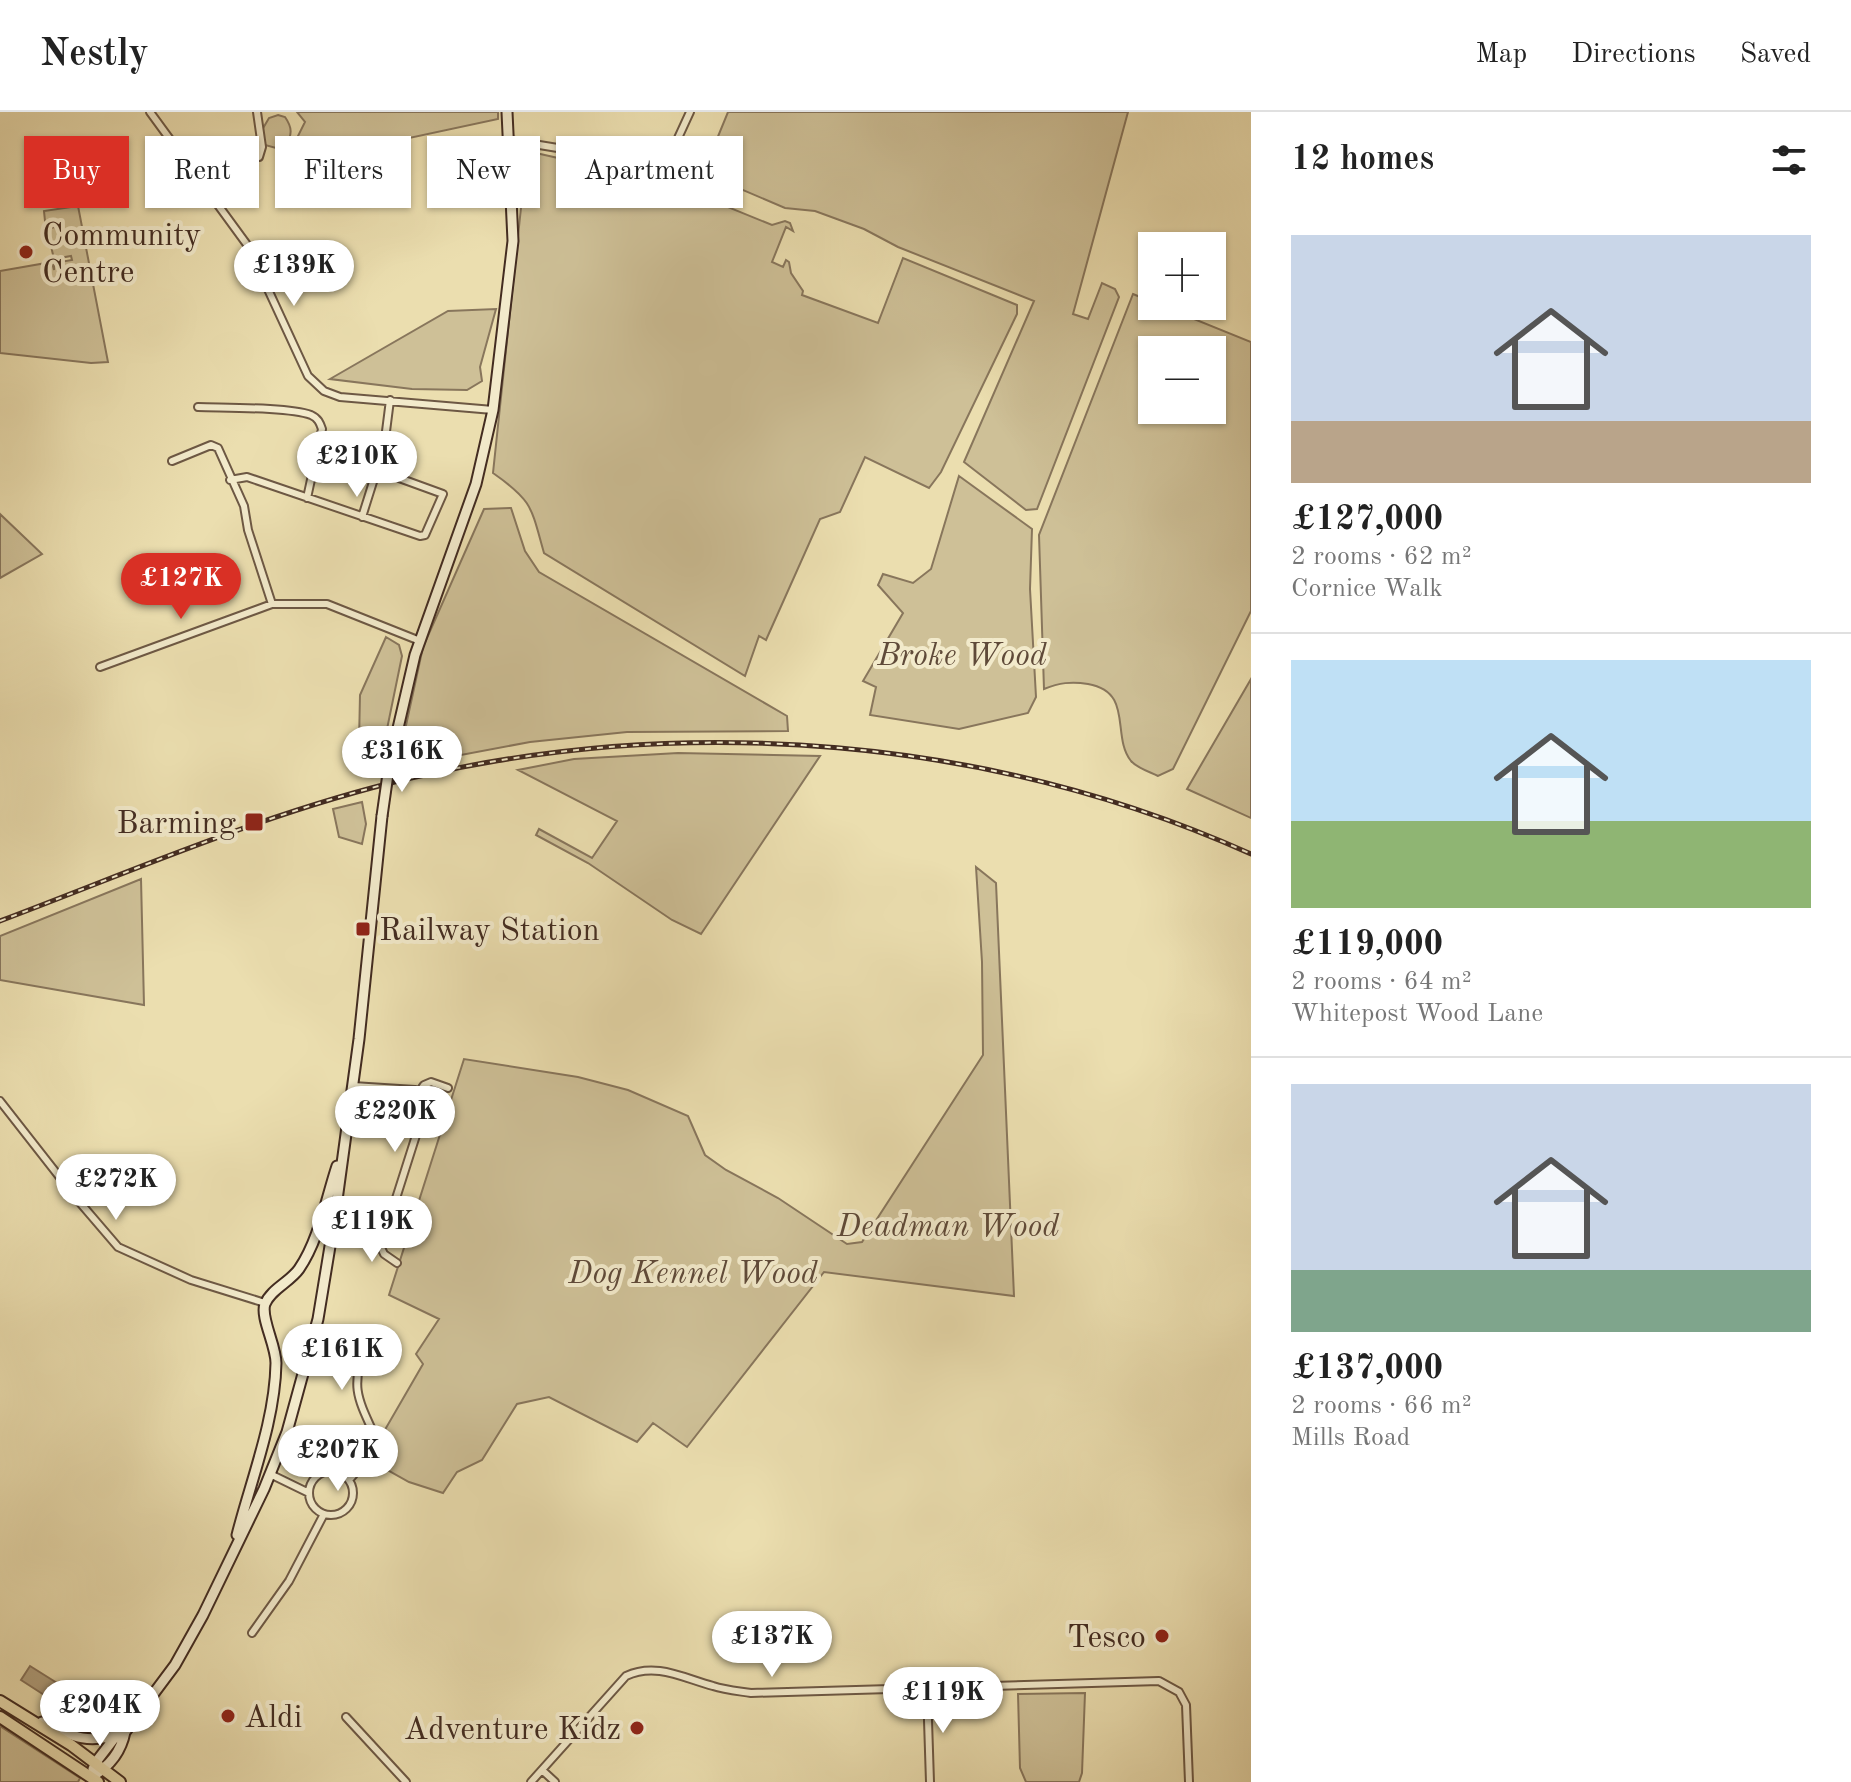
<!DOCTYPE html>
<html lang="en">
<head>
<meta charset="utf-8">
<style>
  body { margin:0; font-family:"Old Standard TT",serif; background:#f6f6f6; color:#222; height:100vh; display:flex; flex-direction:column; font-size:30px; white-space:nowrap }
  * { box-sizing:border-box; margin:0 }
  p { font-size:26px; color:#767676 }
  .icon { flex:none; width:44px; height:44px; fill:none; stroke:currentColor; stroke-width:2; stroke-linecap:round; stroke-linejoin:round }
  .map { position:relative; flex:1; overflow:hidden }
  .drawer { display:flex; flex-direction:column; background:#fff; width:600px }
  .drawer>* { flex:none }
  .guide { position:absolute; left:24px; top:24px; width:760px; height:72px; display:flex; gap:16px }
  .controls { position:absolute; left:1138px; top:120px; display:grid; gap:16px }
  .controls a { display:grid; place-items:center; width:88px; height:88px; border-radius:0px; background:#fff; box-shadow:0 2px 6px #0004; font-size:40px }
  .price { position:absolute; translate:-50% -68px; padding:0 18px; border-radius:28px; background:#fff; color:#222; font-size:26px; line-height:52px; filter:drop-shadow(0 2px 4px #0008) }
  .price::after { content:''; position:absolute; left:50%; top:48px; width:24px; height:18px; margin-left:-12px; background:inherit; clip-path:polygon(0 0,100% 0,50% 100%) }
  .price.selected { background:#d93025; color:#fff }
  ul { padding:0; list-style:none }
  li { display:grid; align-content:center; gap:16px; height:424px; padding:0 40px }
  li+li { border-top:2px solid #e0e0e0 }
  li span { display:grid; place-items:center; height:248px; border-radius:0px; color:#555 }
  li>.icon { margin-inline-start:auto }
  span .icon { width:144px; height:144px; fill:#fffc; stroke-width:1 }
  li b { font-size:34px }
  h2 { display:flex; justify-content:space-between; align-items:center; height:96px; padding:0 40px; font-size:34px }
  .tag { padding:0 28px; border-radius:0px; background:#fff; box-shadow:0 2px 6px #0004; font-size:28px; line-height:72px }
  .tag.selected { background:#d93025; color:#fff }
  header { display:flex; align-items:center; gap:48px; box-sizing:border-box; height:112px; padding:0 40px; background:#fff; border-bottom:2px solid #e0e0e0 }
  header strong { font-size:38px }
  nav { display:flex; gap:44px; margin-inline-start:auto; font-size:28px }
  main { display:flex; flex:1; min-height:0 }
  .map>svg:first-child { display:block }
</style>
</head>
<body>
<header>
<strong>Nestly</strong>
<nav><a>Map</a><a>Directions</a><a>Saved</a></nav>
</header>
<main>
<div class="map">
<svg width="1251" height="1670" viewBox="0 0 1251 1670">
  <rect width="100%" height="100%" fill="#ebdeaf"/>
  <filter id="stains"><feTurbulence type="fractalNoise" baseFrequency=".0025" numOctaves="4"/><feColorMatrix values="0 0 0 0 .2 0 0 0 0 .09 0 0 0 0 .02 0 0 0 .5 -.17"/></filter>
  <radialGradient id="worn" r=".72"><stop offset=".6" stop-color="#630" stop-opacity="0"/><stop offset="1" stop-color="#630" stop-opacity=".3"/></radialGradient>
  <path fill="#cec097" stroke="#88765c" stroke-width="2" fill-rule="evenodd" d="M297 0H498V7L316 46 297 26 305 10Z
    M728 0H1128L1073 202 1088 207 1102 171 1115 177 1119 185 1037 397 1026 398 964 350 1034 189 898 135 864 117 815 99 785 96 703 61Z
    M278 3 285 5C292 15 293 23 285 33L276 36 265 33 262 18 269 6Z
    M527 39 669 71 772 113 785 109 790 111 793 119 786 115 772 150 783 155 786 148 789 150 791 161 803 179 802 183 878 211 903 146 1017 193V202L941 360 929 376 865 345 840 400 820 407 766 528 759 524 745 564 544 441C531 395 533 389 493 361Z
    M78 94 108 250 91 251 0 241V159L52 150 54 158V151L72 148 71 144 54 147 47 117 63 113 45 109 44 99Z
    M1133 182 1152 190V194H1162L1251 230V499L1173 657 1158 664C1150 660 1137 656 1131 649 1111 624 1134 580 1088 572 1071 569 1059 571 1044 577L1039 423ZM1152 238H1212V298H1152Z
    M496 197 480 255 482 269 467 278 412 277 330 267 448 199Z
    M959 364 1032 417 1030 477 1036 585 1028 601 959 617 870 603 876 575 863 569 903 501 878 473 883 462 913 471 931 457Z
    M511 396 525 439 539 460 787 604 788 619 627 620 530 630 397 655 423 535 484 397Z
    M0 402 42 442 0 466Z
    M386 525 399 533 402 544 379 656 370 648 371 629 359 630 360 583Z
    M1251 567V706L1187 677Z
    M678 641 820 644 701 822 672 808 588 751 536 723 539 717 592 746 617 709 518 658 574 647Z
    M362 690 366 712 362 732 339 725 333 697Z
    M976 755 996 771 1014 1184 824 1160 687 1335 653 1311 637 1330 549 1285 517 1292 482 1348 457 1360 443 1381 409 1370 368 1347 423 1252 416 1242 439 1207 389 1183 464 947 578 965 628 978 688 1004 705 1043 726 1058 778 1086 847 1132 862 1130 983 943 982 850Z
    M141 767 144 893 0 868V824Z
    M1085 1581 1082 1661 1079 1670H1026L1020 1656 1018 1582Z
    M0 1614 80 1666 78 1670H0Z"/>
  <path fill="#b2a17f" stroke="#867259" stroke-width="2" d="M30 1554 65 1576 55 1590 21 1568Z"/>
  <g fill="none" stroke-linecap="round" stroke-linejoin="round">
    <g stroke="#6d5844" stroke-width="10">
      <path id="street" d="M150 0 248 134 308 264 324 279 340 285 493 298
        M509 28 661 53 667 50 690 0
        M194 58 207 51 259 45 262 35 257 0
        M198 295C225 296 288 295 311 303 318 306 320 311 322 317L307 386
        M172 349 211 333 218 336 244 394 248 418 272 492
        M230 368 247 365 420 424 425 423 443 382 377 358
        M362 405 384 335 390 288
        M100 555 272 492H327L420 529
        M419 980 424 973 431 970 448 976
        M0 989 76 1086 118 1135 191 1168 265 1191
        M334 1110 357 1115 377 1127 385 1121 425 995 423 985 415 978 353 974
        M377 1127 384 1142 397 1151
        M309 1381a22 22 0 1 1 44 0a22 22 0 1 1-44 0Z
        M270 1362 309 1381
        M349 1368 356 1360 374 1322C356 1283 352 1276 364 1233
        M252 1521 289 1469 324 1402
        M927 1577 930 1670
        M346 1605 406 1670
        M542 1658 555 1670
        M531 1670 626 1564C656 1550 683 1566 713 1574 725 1578 738 1579 751 1581L1159 1569 1179 1580 1186 1593 1189 1670"/>
    </g>
    <g stroke="#432c21" stroke-width="13">
      <path id="secondary" d="M389 655 415 543 476 372 493 298 513 129 507 0
        M237 1423C251 1368 275 1309 276 1251 276 1233 260 1205 265 1192 271 1177 290 1170 299 1157 319 1128 326 1087 337 1054
        M42 1610C73 1626 91 1633 125 1620
        M93 1657 96 1650 116 1624
        M91 1665C109 1655 121 1640 125 1620L175 1553 203 1503 264 1377 287 1320 318 1207 334 1110 359 927 382 704"/>
    </g>
    <g stroke="#432c21" stroke-width="14">
      <path id="primary" d="M0 1589 71 1633 120 1670
        M0 1605 98 1670"/>
    </g>
    <use href="#street" stroke="#f2eacb" stroke-width="6"/>
    <use href="#secondary" stroke="#f2eacb" stroke-width="9"/>
    <use href="#primary" stroke="#ebdeaf" stroke-width="10"/>
    <g stroke="#432c21" stroke-width="5">
      <path id="rail" d="M0 809C135 758 270 699 411 666 688 601 991 625 1251 742"/>
    </g>
    <use href="#rail" stroke="#f2eacb" stroke-width="2" stroke-dasharray="6" stroke-linecap="butt"/>
    <g stroke="#432c21" stroke-width="13" stroke-linecap="butt">
      <path id="secondary-bridge" d="M382 704 389 655"/>
    </g>
    <use href="#secondary-bridge" stroke="#f2eacb" stroke-width="9"/>
  </g>
  <g fill="#8f2418" stroke="#f2eacb" stroke-width="3">
    <circle cx="26" cy="140" r="8"/>
    <rect x="244" y="700" width="20" height="20" rx="4"/>
    <rect x="355" y="809" width="16" height="16" rx="4"/>
    <circle cx="1162" cy="1524" r="8"/>
    <circle cx="228" cy="1604" r="8"/>
    <circle cx="637" cy="1616" r="8"/>
  </g>
  <g text-anchor="middle" stroke-width="8" stroke-linejoin="round" paint-order="stroke">
    <g font-size="32" fill="#432c21" stroke="#f2eacb" text-anchor="start">
      <text x="42" y="133">Community<tspan x="42" dy="37">Centre</tspan></text>
      <text x="236" y="721" text-anchor="end">Barming</text>
      <text x="379" y="828">Railway Station</text>
      <text x="1146" y="1535" text-anchor="end">Tesco</text>
      <text x="244" y="1615">Aldi</text>
      <text x="621" y="1627" text-anchor="end">Adventure Kidz</text>
    </g>
    <g font-size="32" font-style="italic" fill="#5f4a39" stroke="#f2eacb">
      <text x="962" y="553">Broke Wood</text>
      <text x="948" y="1124">Deadman Wood</text>
      <text x="693" y="1171">Dog Kennel Wood</text>
    </g>
  </g>
  <rect width="100%" height="100%" filter="url(#stains)"/>
  <rect width="100%" height="100%" fill="url(#worn)"/>
</svg>
<div class="controls">
<a>+</a>
<a>−</a>
</div>
<b class="price" style="left:294px;top:196px">£139K</b>
<b class="price" style="left:357px;top:387px">£210K</b>
<b class="price selected" style="left:181px;top:509px">£127K</b>
<b class="price" style="left:402px;top:682px">£316K</b>
<b class="price" style="left:395px;top:1042px">£220K</b>
<b class="price" style="left:116px;top:1110px">£272K</b>
<b class="price" style="left:372px;top:1152px">£119K</b>
<b class="price" style="left:342px;top:1280px">£161K</b>
<b class="price" style="left:338px;top:1381px">£207K</b>
<b class="price" style="left:772px;top:1567px">£137K</b>
<b class="price" style="left:943px;top:1623px">£119K</b>
<b class="price" style="left:100px;top:1636px">£204K</b>
<div class="guide">
<a class="tag selected">Buy</a>
<a class="tag">Rent</a>
<a class="tag">Filters</a>
<a class="tag">New</a>
<a class="tag">Apartment</a>
</div>
</div>
<section class="drawer">
<h2>12 homes<svg class="icon" aria-label="filters" viewBox="0 0 24 24"><path d="M4 7h16M4 17h16"/><circle cx="9" cy="7" r="2"/><circle cx="15" cy="17" r="2"/></svg></h2>
<ul>
<li><span style="background:linear-gradient(#c9d6e8 75%,#b9a48a 0)"><svg class="icon" aria-label="home" viewBox="0 0 24 24"><path d="M3 11l9-7 9 7M6 9v11h12V9"/></svg></span><div><b>£127,000</b><p>2 rooms · 62 m²</p><p>Cornice Walk</p></div></li>
<li><span style="background:linear-gradient(#bfe0f5 65%,#8fb573 0)"><svg class="icon" aria-label="home" viewBox="0 0 24 24"><path d="M3 11l9-7 9 7M6 9v11h12V9"/></svg></span><div><b>£119,000</b><p>2 rooms · 64 m²</p><p>Whitepost Wood Lane</p></div></li>
<li><span style="background:linear-gradient(#c9d6e8 75%,#7fa58c 0)"><svg class="icon" aria-label="home" viewBox="0 0 24 24"><path d="M3 11l9-7 9 7M6 9v11h12V9"/></svg></span><div><b>£137,000</b><p>2 rooms · 66 m²</p><p>Mills Road</p></div></li>
</ul>
</section>
</main>
</body>
</html>
